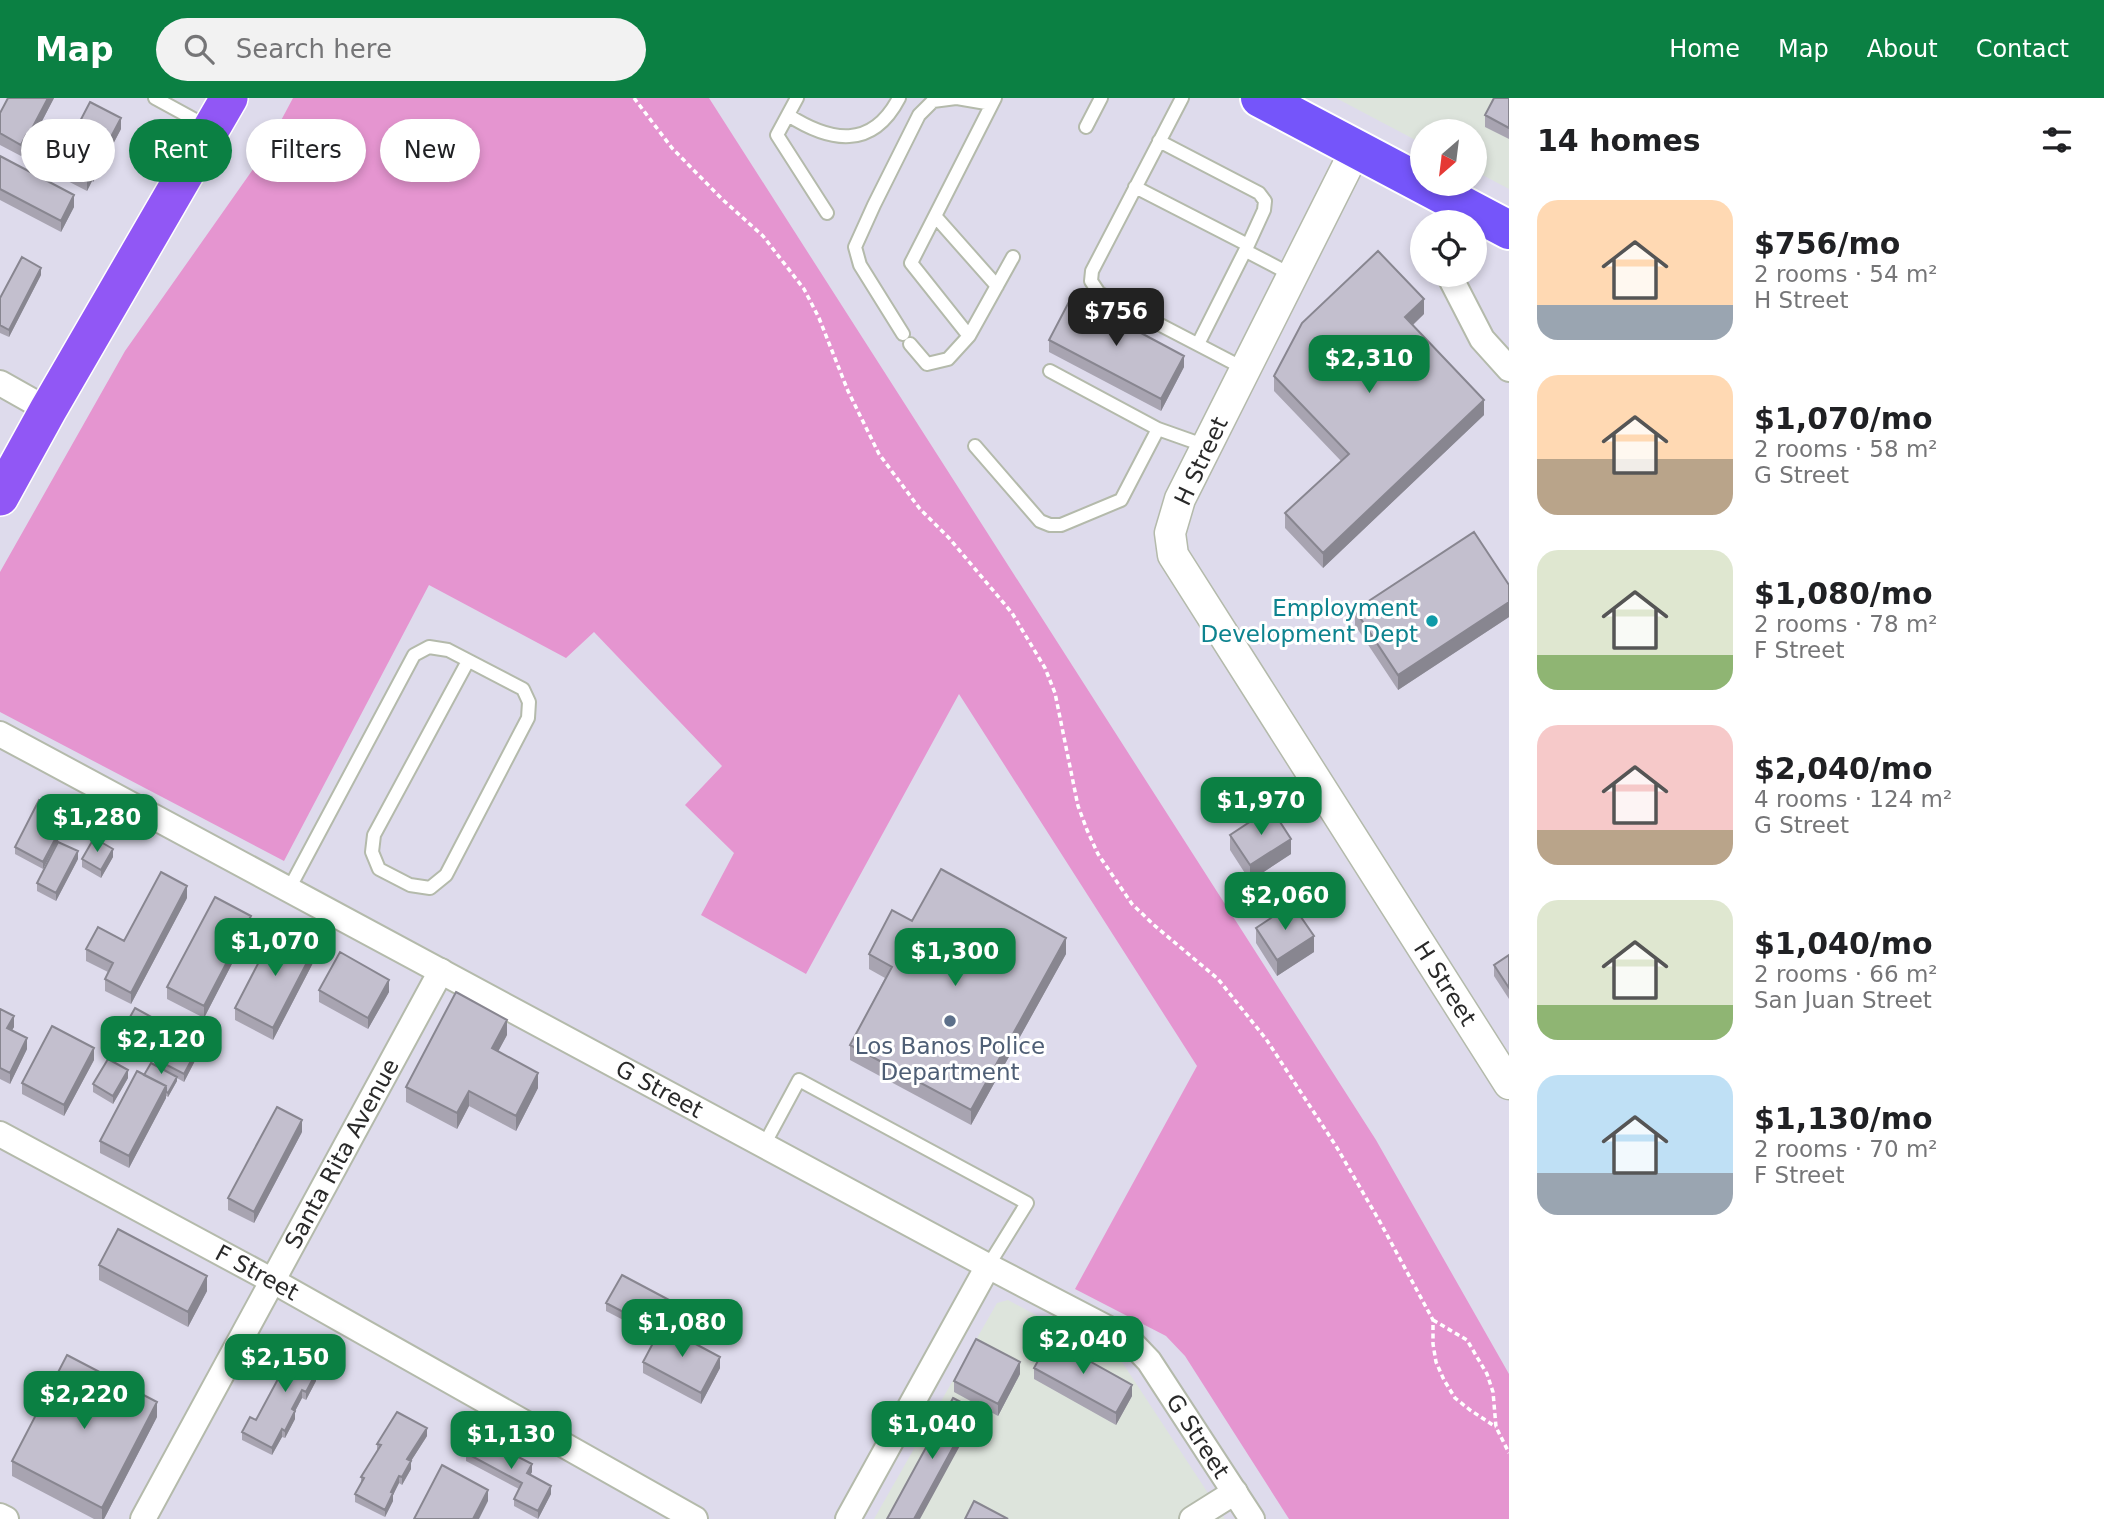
<!DOCTYPE html>
<html lang="en">
<head>
<meta charset="utf-8">
<style>
  body { margin:0; font-family:"DejaVu Sans",sans-serif; background:#f2f2f2; color:#202124; height:100vh; display:flex; flex-direction:column; font-size:26px; white-space:nowrap }
  * { box-sizing:border-box; margin:0 }
  p { font-size:23px; color:#757577 }
  .icon { flex:none; width:38px; height:38px; fill:none; stroke:currentColor; stroke-width:2; stroke-linecap:round; stroke-linejoin:round }
  .map { position:relative; flex:1; overflow:hidden }
  .panel { display:flex; flex-direction:column; background:#fff; width:595px }
  .panel>* { flex:none }
  .top-card { position:absolute; left:21px; top:21px; width:665px; height:63px; display:flex; gap:14px }
  .needle { width:46px; rotate:208deg }
  .controls { position:absolute; left:1410px; top:21px; display:grid; gap:14px }
  .controls a { display:grid; place-items:center; width:77px; height:77px; border-radius:50%; background:#fff; box-shadow:0 4px 10px #0003; font-size:35px }
  .price { position:absolute; translate:-50% -60px; padding:0 16px; border-radius:14px; background:#0b8043; color:#fff; font-size:23px; line-height:46px; filter:drop-shadow(0 2px 4px #0008) }
  .price::after { content:''; position:absolute; left:50%; top:42px; width:21px; height:16px; margin-left:-10px; background:inherit; clip-path:polygon(0 0,100% 0,50% 100%) }
  .price.on { background:#222; color:#fff }
  ul { padding:0; list-style:none }
  li { display:flex; align-items:center; gap:21px; height:175px; padding:0 28px }
  li span { display:grid; place-items:center; flex:none; width:196px; height:140px; border-radius:21px; color:#555 }
  li>.icon { margin-inline-start:auto }
  span .icon { width:84px; height:84px; fill:#fffc; stroke-width:1 }
  li b { font-size:30px }
  h2 { display:flex; justify-content:space-between; align-items:center; height:84px; padding:0 28px; font-size:30px }
  .pill { padding:0 24px; border-radius:32px; background:#fff; box-shadow:0 4px 10px #0003; font-size:24px; line-height:63px }
  .pill.on { background:#0b8043; color:#fff }
  header { display:flex; align-items:center; gap:42px; box-sizing:border-box; height:98px; padding:0 35px; background:#0b8043; color:#fff }
  header strong { font-size:33px }
  nav { display:flex; gap:38px; margin-inline-start:auto; font-size:24px }
  .search { width:490px; height:63px; background:#f2f2f2; display:flex; align-items:center; gap:18px; box-sizing:border-box; padding:0 24px; border-radius:38px; color:#757577; font-size:26px }
  main { display:flex; flex:1; min-height:0 }
  .map>svg:first-child { display:block }
</style>
</head>
<body>
<header>
<strong>Map</strong>
<div class="search"><svg class="icon" aria-label="search" viewBox="0 0 24 24"><circle cx="10" cy="10" r="6"/><path d="M15 15l6 6"/></svg>Search here</div>
<nav><a>Home</a><a>Map</a><a>About</a><a>Contact</a></nav>
</header>
<main>
<div class="map">
<svg width="1509" height="1421" viewBox="0 0 1509 1421">
  <rect width="100%" height="100%" fill="#dedbec"/>
  <path fill="#dde4dc" d="M1336 0H1509V91L1475 73V33H1423V46Z
    M1008 1202 1122 1264 1225 1421H874L997 1205Z"/>
  <path fill="#e595d0" d="M293 0H709L1376 1042 1509 1276V1421H1289L1185 1258 1166 1238 1075 1191 1197 968 959 596 806 876 701 817 734 755 685 707 722 668 594 534 566 560 429 487 284 763 0 614V474L125 253 261 60Z"/>
  <g fill="none" stroke-linecap="round" stroke-linejoin="round">
    <g stroke="#b4baab" stroke-width="16">
      <path id="service" d="M155 0 210 30
        M797 0 777 37 827 115
        M957 0 992 6
        M995 0 935 118 997 188
        M1182 0 1092 173 1091 183 1099 195 1245 271
        M788 17C830 44 872 52 899 0
        M1086 29 1101 0
        M1159 43 1259 95 1265 103 1264 112 1248 147 1198 246
        M1135 89 1248 147
        M935 118 911 165 969 238
        M1246 153 1292 177
        M903 236 860 167 855 149 874 107 919 17 933 3 956 0
        M910 246 927 266 948 261 969 238 1013 159
        M1050 273 1158 331 1206 348
        M975 348 1040 423 1050 427H1061L1121 402 1158 331
        M289 791 414 557 429 549 448 552 523 591 529 604 528 620 446 777 430 790 410 787 379 771 372 754 374 737 468 563
        M764 1047 799 982 1027 1105 988 1168"/>
    </g>
    <g stroke="#b4baab" stroke-width="28">
      <g id="minor">
        <path d="M1449 177 1482 241 1509 271"/>
        <path d="M0 285 48 312"/>
        <path id="s1" d="M0 636 988 1168 1128 1241 1149 1263 1252 1421"/>
        <path id="s2" d="M0 1036 273 1183 695 1421"/>
        <path d="M0 1418 6 1421"/>
        <path id="s3" d="M143 1421 441 873"/>
        <path d="M848 1421 988 1168"/>
        <path d="M1192 1421 1235 1394"/>
      </g>
    </g>
    <g stroke="#b4baab" stroke-width="33">
      <g id="tertiary">
        <path id="s4" d="M1356 51 1180 401 1170 435 1173 457 1509 986"/>
      </g>
    </g>
    <g stroke="#fff" stroke-width="40">
      <path id="primary" d="M0 399 48 312 229 0"/>
    </g>
    <g stroke="#fff" stroke-width="42">
      <path id="trunk" d="M1260 0 1509 132"/>
    </g>
    <path stroke="#fff" stroke-width="3.5" stroke-dasharray="5 3.5" stroke-linecap="butt" d="M634 0 672 50 722 101 763 138 804 191 819 220 848 293 879 356 920 411 949 440 1012 515 1045 570 1055 595 1078 708 1087 732 1098 756 1132 806 1154 827 1218 881 1266 941 1336 1048 1380 1124 1433 1222V1246L1436 1264 1444 1282 1455 1300 1470 1312 1496 1329
      M1433 1222 1467 1242 1487 1276 1493 1294 1496 1329 1509 1355"/>
    <use href="#service" stroke="#fff" stroke-width="12"/>
    <use href="#minor" stroke="#fff" stroke-width="24"/>
    <use href="#tertiary" stroke="#fff" stroke-width="30"/>
    <use href="#primary" stroke="#9157f5" stroke-width="37"/>
    <use href="#trunk" stroke="#7555fa" stroke-width="38"/>
  </g>
  <path fill="#a8a4b1" d="M8 0H54L28 50 26 49 21 58 0 47V15Z
    M1509 0V41L1485 29V17Z
    M121 31 93 84 92 83 87 93 54 76V64L65 52Z
    M0 58 74 109 61 134 0 102Z
    M41 177 9 239 0 235V200Z
    M1424 216 1413 227 1484 317 1323 470 1285 430V415L1341 363 1274 293V278Z
    M1049 242 1184 269 1161 313 1049 254Z
    M1509 487V519L1398 592 1355 527V512Z
    M68 724 43 771 15 756V749Z
    M1230 737 1291 756 1250 783 1230 752Z
    M113 759 101 780 82 769V761Z
    M78 761 56 803 37 793V785Z
    M187 800 131 906 105 893V881L108 874 86 863V851L124 843Z
    M912 823 1066 856 971 1027 850 962V947L885 880 869 871V856Z
    M251 829 204 920 167 901V889Z
    M1256 830 1314 854 1277 878 1256 845Z
    M1509 857V901L1494 878V867Z
    M315 861 273 942 235 922V910Z
    M319 892 389 894 368 931 319 904Z
    M0 911 14 929 12 932 27 951 10 986 0 981Z
    M155 929 141 956 120 945V937Z
    M507 937 498 953 538 990 516 1033 469 1008 457 1031 406 1004V989Z
    M200 953 184 984 177 980V983L168 999 166 998V1000L129 1070 100 1055V1043L144 977 163 972V965Z
    M94 962 64 1018 22 996V985Z
    M128 980 113 1006 93 994V986Z
    M302 1034 254 1125 228 1112V1100Z
    M99 1167 207 1193 188 1229 99 1182Z
    M606 1205 671 1211 656 1239 606 1213Z
    M324 1260 316 1275V1283L306 1302 302 1300 295 1313V1321L285 1340 282 1339 272 1357 242 1342V1334Z
    M643 1264 720 1270 701 1306 643 1275Z
    M1034 1270 1132 1298 1116 1327 1034 1281Z
    M1020 1276 998 1318 954 1294V1283Z
    M157 1319 104 1421H94L12 1378V1363Z
    M427 1338 411 1363V1371L402 1387 399 1385 393 1397V1403L385 1419 355 1404V1396L361 1385V1379L377 1353V1346Z
    M466 1355 532 1374 530 1377 551 1396 538 1421 514 1408V1401L519 1391 466 1363Z"/>
  <path fill="#888690" d="M48 0H54L28 50V38Z
    M121 20V31L93 84V73Z
    M26 37V49L21 58V47Z
    M92 72V83L87 93V81Z
    M74 97V109L61 134V123Z
    M41 170V177L9 239V232Z
    M1424 201V216L1405 234V219Z
    M1184 258V269L1161 313V301Z
    M1484 302V317L1323 470V455Z
    M1509 504V519L1398 592V577Z
    M68 717V724L43 771V764Z
    M1291 741V756L1250 783V767Z
    M113 751V759L101 780V772Z
    M78 753V761L56 803V795Z
    M187 788V800L131 906V895Z
    M251 818V829L204 920V908Z
    M1314 838V854L1277 878V862Z
    M1066 840V856L971 1027V1012Z
    M315 849V861L273 942V930Z
    M389 882V894L368 931V920Z
    M14 918V929L7 941V930Z
    M155 921V929L141 956V948Z
    M507 922V937L492 965V950Z
    M27 940V951L10 986V975Z
    M200 946V953L184 984V976Z
    M94 950V962L64 1018V1007Z
    M128 972V980L113 1006V998Z
    M538 975V990L516 1033V1018Z
    M177 979V983L168 999V995Z
    M166 988V1000L129 1070V1058Z
    M469 993V1008L457 1031V1015Z
    M302 1022V1034L254 1125V1114Z
    M207 1178V1193L188 1229V1214Z
    M671 1203V1211L656 1239V1231Z
    M324 1252V1260L313 1281V1273Z
    M720 1259V1270L701 1306V1295Z
    M1020 1264V1276L998 1318V1306Z
    M316 1275V1283L306 1302V1294Z
    M1132 1287V1298L1116 1327V1315Z
    M302 1292V1300L292 1319V1311Z
    M157 1304V1319L104 1421H102V1410Z
    M974 1311V1322L920 1421H914Z
    M295 1313V1321L285 1340V1333Z
    M427 1330V1338L411 1363V1371L402 1387V1379L407 1361Z
    M282 1331V1339L272 1357V1350Z
    M532 1366V1374L527 1383V1375Z
    M399 1378V1385L393 1397V1403L385 1419V1412L391 1394Z
    M551 1388V1396L538 1421V1413Z
    M488 1392V1403L479 1421H473Z"/>
  <path fill="#c3bfce" stroke="#888690" stroke-width="2" d="M8 0H48L28 38 26 37 21 47 0 35V15Z
    M1494 0H1509V30L1485 17Z
    M90 4 121 20 93 73 92 72 87 81 54 64 62 50 65 52Z
    M0 58 74 97 61 123 0 91Z
    M1378 153 1424 201 1405 219 1484 302 1323 455 1285 415 1349 356 1274 278 1302 225Z
    M22 159 41 170 9 232 0 227V200Z
    M1072 198 1184 258 1161 301 1049 242Z
    M1474 434 1509 487V504L1398 577 1355 512Z
    M39 702 68 717 43 764 15 749Z
    M1271 710 1291 741 1250 767 1230 737Z
    M94 740 113 751 101 772 82 761Z
    M58 744 78 753 56 795 37 785Z
    M941 771 1066 840 971 1012 850 947 892 869 869 856 892 812 912 823Z
    M161 774 187 788 131 895 105 881 113 865 86 851 98 829 124 843Z
    M215 799 251 818 204 908 167 889Z
    M1292 806 1314 838 1277 862 1256 830Z
    M277 829 315 849 273 930 235 910Z
    M340 854 389 882 368 920 319 892Z
    M1509 857V890L1494 867Z
    M456 894 507 922 492 950 538 975 516 1018 469 993 457 1015 406 989Z
    M135 910 155 921 141 948 120 937Z
    M0 911 14 918 7 930 27 940 10 975 0 970Z
    M52 928 94 950 64 1007 22 985Z
    M179 935 200 946 184 976 163 965Z
    M108 961 128 972 113 998 93 986Z
    M151 965 177 979 168 995 166 994V988L144 977Z
    M137 973 166 988 129 1058 100 1043Z
    M277 1009 302 1022 254 1114 228 1100Z
    M118 1131 207 1178 188 1214 99 1167Z
    M622 1177 671 1203 656 1231 606 1205Z
    M662 1228 720 1259 701 1295 643 1264Z
    M300 1240 324 1252 313 1273 316 1275 306 1294 302 1292 292 1311 295 1313 285 1333 282 1331 272 1350 242 1334 250 1319 256 1322Z
    M976 1241 1020 1264 998 1306 954 1283Z
    M1050 1241 1132 1287 1116 1315 1034 1270Z
    M67 1257 157 1304 102 1410 12 1363Z
    M953 1300 974 1311 914 1421H887Z
    M397 1314 427 1330 407 1361 411 1363 402 1379 399 1378 391 1394 393 1395 385 1412 355 1396 364 1380 361 1379 381 1347 377 1346Z
    M476 1337 532 1366 527 1375 551 1388 538 1413 514 1401 522 1385 466 1355Z
    M442 1367 488 1392 473 1421H414Z
    M974 1403 1008 1421H965Z"/>
  <circle fill="#0f9aa8" stroke="#fff" stroke-width="2.5" cx="1432" cy="523" r="7"/>
  <circle fill="#5c6f8a" stroke="#fff" stroke-width="2.5" cx="950" cy="923" r="7"/>
  <g text-anchor="middle" stroke-width="6" stroke-linejoin="round" paint-order="stroke">
    <g font-size="23" fill="#292929" stroke="#fff">
      <text transform="translate(1201 363) rotate(-65)" y="8">H Street</text>
      <text dy="8" stroke="none"><textPath href="#s4" startOffset="957">H Street</textPath></text>
      <text dy="8" stroke="none"><textPath href="#s1" startOffset="749">G Street</textPath></text>
      <text dy="8" stroke="none"><textPath href="#s3" startOffset="416">Santa Rita Avenue</textPath></text>
      <text dy="8" stroke="none"><textPath href="#s2" startOffset="292">F Street</textPath></text>
      <text dy="8" stroke="none"><textPath href="#s1" startOffset="1400">G Street</textPath></text>
    </g>
    <g font-size="23" fill="#0d838f" stroke="#fff" text-anchor="end">
      <text x="1418" y="518">Employment<tspan x="1418" dy="26">Development Dept</tspan></text>
    </g>
    <g font-size="23" fill="#4e5e75" stroke="#fff">
      <text x="950" y="956">Los Banos Police<tspan x="950" dy="26">Department</tspan></text>
    </g>
  </g>
</svg>
<div class="controls">
<a><svg class="needle" viewBox="-14 -14 28 28"><path d="M0-13l5 13h-10z" fill="#e53935"/><path d="M0 13l5-13h-10z" fill="#757577"/></svg></a>
<a><svg class="icon" aria-label="locate" viewBox="0 0 24 24"><circle cx="12" cy="12" r="6"/><path d="M12 2v4M12 18v4M2 12h4M18 12h4"/></svg></a>
</div>
<b class="price on" style="left:1116px;top:250px">$756</b>
<b class="price" style="left:1369px;top:297px">$2,310</b>
<b class="price" style="left:1261px;top:739px">$1,970</b>
<b class="price" style="left:97px;top:756px">$1,280</b>
<b class="price" style="left:1285px;top:834px">$2,060</b>
<b class="price" style="left:275px;top:880px">$1,070</b>
<b class="price" style="left:955px;top:890px">$1,300</b>
<b class="price" style="left:161px;top:978px">$2,120</b>
<b class="price" style="left:682px;top:1261px">$1,080</b>
<b class="price" style="left:1083px;top:1278px">$2,040</b>
<b class="price" style="left:285px;top:1296px">$2,150</b>
<b class="price" style="left:84px;top:1333px">$2,220</b>
<b class="price" style="left:932px;top:1363px">$1,040</b>
<b class="price" style="left:511px;top:1373px">$1,130</b>
<div class="top-card">
<a class="pill">Buy</a>
<a class="pill on">Rent</a>
<a class="pill">Filters</a>
<a class="pill">New</a>
</div>
</div>
<section class="panel">
<h2>14 homes<svg class="icon" aria-label="filters" viewBox="0 0 24 24"><path d="M4 7h16M4 17h16"/><circle cx="9" cy="7" r="2"/><circle cx="15" cy="17" r="2"/></svg></h2>
<ul>
<li><span style="background:linear-gradient(#ffd9b3 75%,#9aa5b1 0)"><svg class="icon" aria-label="home" viewBox="0 0 24 24"><path d="M3 11l9-7 9 7M6 9v11h12V9"/></svg></span><div><b>$756/mo</b><p>2 rooms · 54 m²</p><p>H Street</p></div></li>
<li><span style="background:linear-gradient(#ffd9b3 60%,#b9a48a 0)"><svg class="icon" aria-label="home" viewBox="0 0 24 24"><path d="M3 11l9-7 9 7M6 9v11h12V9"/></svg></span><div><b>$1,070/mo</b><p>2 rooms · 58 m²</p><p>G Street</p></div></li>
<li><span style="background:linear-gradient(#dfe7d0 75%,#8fb573 0)"><svg class="icon" aria-label="home" viewBox="0 0 24 24"><path d="M3 11l9-7 9 7M6 9v11h12V9"/></svg></span><div><b>$1,080/mo</b><p>2 rooms · 78 m²</p><p>F Street</p></div></li>
<li><span style="background:linear-gradient(#f6c9c9 75%,#b9a48a 0)"><svg class="icon" aria-label="home" viewBox="0 0 24 24"><path d="M3 11l9-7 9 7M6 9v11h12V9"/></svg></span><div><b>$2,040/mo</b><p>4 rooms · 124 m²</p><p>G Street</p></div></li>
<li><span style="background:linear-gradient(#dfe7d0 75%,#8fb573 0)"><svg class="icon" aria-label="home" viewBox="0 0 24 24"><path d="M3 11l9-7 9 7M6 9v11h12V9"/></svg></span><div><b>$1,040/mo</b><p>2 rooms · 66 m²</p><p>San Juan Street</p></div></li>
<li><span style="background:linear-gradient(#bfe0f5 70%,#9aa5b1 0)"><svg class="icon" aria-label="home" viewBox="0 0 24 24"><path d="M3 11l9-7 9 7M6 9v11h12V9"/></svg></span><div><b>$1,130/mo</b><p>2 rooms · 70 m²</p><p>F Street</p></div></li>
</ul>
</section>
</main>
</body>
</html>
